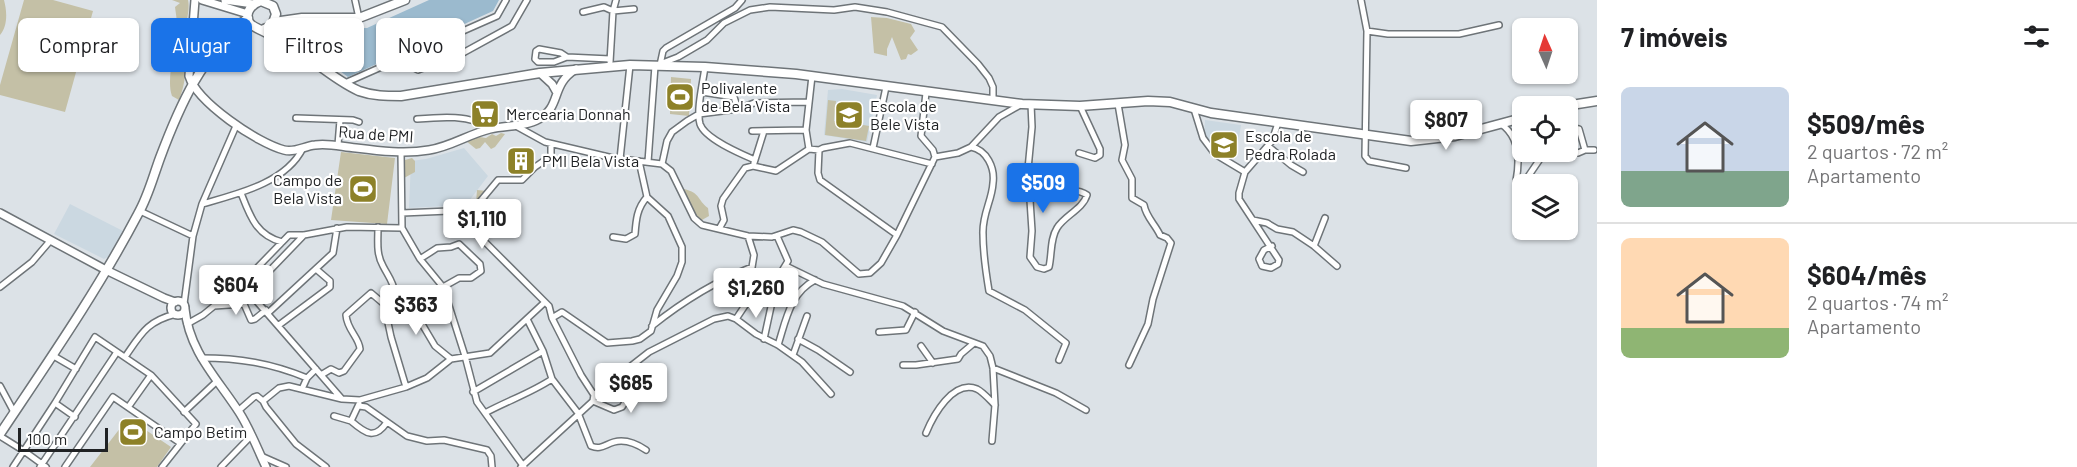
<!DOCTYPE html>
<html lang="pt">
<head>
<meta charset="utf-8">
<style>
  body { margin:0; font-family:Barlow,sans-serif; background:#f2f2f2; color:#202124; height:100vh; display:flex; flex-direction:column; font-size:22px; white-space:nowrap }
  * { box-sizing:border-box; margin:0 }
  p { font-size:20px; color:#757577 }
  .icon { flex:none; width:33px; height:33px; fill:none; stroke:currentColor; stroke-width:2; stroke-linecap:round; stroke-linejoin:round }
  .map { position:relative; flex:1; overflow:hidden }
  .side { display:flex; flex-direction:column; background:#fff; width:480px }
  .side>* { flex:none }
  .banner { position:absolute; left:18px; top:18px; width:570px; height:54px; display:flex; gap:12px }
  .needle { width:39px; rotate:357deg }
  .buttons { position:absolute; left:1512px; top:18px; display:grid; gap:12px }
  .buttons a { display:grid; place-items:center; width:66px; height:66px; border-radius:9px; background:#fff; box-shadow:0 2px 4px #0004; font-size:30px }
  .scale { position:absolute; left:18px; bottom:15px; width:90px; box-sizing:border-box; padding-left:6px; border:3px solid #202224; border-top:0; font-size:16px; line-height:21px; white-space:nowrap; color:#202224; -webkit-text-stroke:4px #fff; paint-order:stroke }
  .price { position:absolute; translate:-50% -51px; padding:0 14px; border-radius:6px; background:#fff; color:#222; font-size:20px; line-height:39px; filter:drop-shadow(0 2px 3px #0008) }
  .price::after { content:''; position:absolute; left:50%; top:36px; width:18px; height:14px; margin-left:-9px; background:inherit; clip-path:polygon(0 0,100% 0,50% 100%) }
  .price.active { background:#1a73e8; color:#fff }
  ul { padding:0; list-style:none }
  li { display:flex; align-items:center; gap:18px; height:150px; padding:0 24px }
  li+li { border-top:2px solid #e0e0e0 }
  li span { display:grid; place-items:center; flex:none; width:168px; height:120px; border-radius:9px; color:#555 }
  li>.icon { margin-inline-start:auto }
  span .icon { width:72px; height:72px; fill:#fffc; stroke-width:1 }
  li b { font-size:26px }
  h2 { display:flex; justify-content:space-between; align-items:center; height:72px; padding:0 24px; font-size:26px }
  .tag { padding:0 21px; border-radius:9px; background:#fff; box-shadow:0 2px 4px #0004; font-size:21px; line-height:54px }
  .tag.active { background:#1a73e8; color:#fff }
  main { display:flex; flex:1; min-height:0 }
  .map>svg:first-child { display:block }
</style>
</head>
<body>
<main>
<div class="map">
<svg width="1597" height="467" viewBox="0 0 1597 467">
  <rect width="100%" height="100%" fill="#dce2e7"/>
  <path fill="#cbd8e1" d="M842 89 877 95 867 142 824 135 828 90Z
    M1205 120 1241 125 1236 158 1217 153 1204 137Z
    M464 148 488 176 466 205 409 208 411 161 426 159Z
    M70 204 123 231 108 257 104 259 54 234Z"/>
  <path fill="#c4c0a6" d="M0 0H4C7 11 8 26 0 35Z
    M24 0H53L93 11 65 112 0 95V85Z
    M172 0H188C190 7 187 24 183 30L178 29 175 7 180 3Z
    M871 17 887 18 911 24 915 31 910 38 918 50 911 55 908 54 906 59 901 60 892 37 887 49V56L874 53Z
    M184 45C187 66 186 82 179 100L172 96C168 85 171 70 172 59L181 55 180 46Z
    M671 77 691 79 689 116 670 114Z
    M828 100 836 101 834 121 847 123 851 106 860 108 858 124 869 126 866 141 825 135Z
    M501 133 505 134 495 147 491 149 485 142 480 148 476 149 466 141 480 137 486 138 492 134 496 136Z
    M341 152 395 158 387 224 331 220Z
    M412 158 415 161V172L404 178 405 160Z
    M684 189C701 193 697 200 708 208L709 216 702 220H698L679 196Z
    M477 190 487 191 489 195 488 199 500 203 510 213 505 217 502 215C485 216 485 219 476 203Z
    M128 418 171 447 157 467H90Z"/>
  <path fill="#9bbace" d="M429 0H499L493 11 348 77 296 38 300 28H367Z"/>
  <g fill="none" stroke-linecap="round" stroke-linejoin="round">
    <g stroke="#6e7478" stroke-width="8">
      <path id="minor" d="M355 0 359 18
        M616 0 613 11 634 9
        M1361 0 1367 31 1365 156 1369 161 1406 168
        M583 12 604 7 613 11 610 62
        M1367 31 1388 34H1459L1499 25
        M408 55 416 69 418 70 461 54 512 26 527 0
        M567 57 561 53 539 49 536 51 535 59 538 62H554L567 57 610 59
        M660 64 678 57 707 40 724 23 750 10 770 7 834 10 855 7 887 12 942 27 978 64 989 78 993 87V101
        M660 65 663 51 666 48 735 8 742 0
        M705 67C703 82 696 111 700 124 705 139 741 154 755 160
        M345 83 497 16 506 0
        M702 92 734 97 738 109
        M1118 104 1125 145 1122 160 1132 179V198L1144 205C1146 217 1155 224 1160 235L1167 238 1171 243 1153 299 1148 324 1129 365
        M1194 109 1203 138 1215 154 1245 172 1239 193V199L1279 260 1278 264 1271 268 1262 266 1259 259 1264 250 1272 246
        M296 118 353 120 359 122
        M417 119C439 117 472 114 490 129
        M1501 124C1520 137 1520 160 1516 181L1518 184H1523L1540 159 1556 152
        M516 126 545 142 613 158 662 164 671 171 694 218 702 225 748 236 772 237 793 230 801 232 822 242 859 274 870 273 881 263 897 235 935 157 933 150 921 136 926 93
        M1568 127 1579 129 1585 150H1594
        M752 131 806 130
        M338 145 340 120
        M1268 146 1291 165 1303 172
        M971 147C987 150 995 168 993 183 992 201 982 214 983 234 983 253 986 273 989 291L1025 310 1066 343 1059 360
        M873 148 886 87
        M809 149 806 130 812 76
        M1568 150 1578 153 1585 150
        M401 152 402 228 420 259 443 287 465 356 477 402 524 467
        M1079 153 1095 158 1100 155V149L1080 106
        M935 157 958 153 971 147 999 117 1020 105
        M620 159 630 65
        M648 162 655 66
        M754 163 764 131
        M662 164 667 141 672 132 687 121 699 114 738 109 754 103 809 102
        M1028 169C1039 174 1047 183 1058 188 1068 192 1078 188 1087 195 1083 209 1064 216 1057 228 1050 239 1052 254 1049 267L1044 269 1037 267 1030 257 1032 231 1028 169 1032 127 1031 104
        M1245 172 1272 141 1278 123
        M241 193C250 216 256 235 282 242
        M202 204 236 126
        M473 210 498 180H522L535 167 551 156V144
        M140 211 193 236
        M402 213 473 210 484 241 545 302
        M1253 220 1267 223 1277 229 1293 232 1314 246 1337 266
        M719 229 724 220 721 206 723 199 745 168 753 166 776 171 809 149 819 150
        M897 235 820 180 818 173 819 150 823 148 850 143 932 164
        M613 237 626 239 635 234C636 220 637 208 647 197
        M1314 246 1325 218
        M420 259 437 248 451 247 459 244 480 264 481 271 471 278H459L443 287
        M786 266 823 284 903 306 943 331 983 346 990 356 993 368 995 405 992 441
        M255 283 254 271 289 235H303
        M0 287 32 262 50 241
        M395 293 406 297 435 346 451 359
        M184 304 193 236 202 204C237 194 286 183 303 148
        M384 304 391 337 406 387
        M268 313 333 253 337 228
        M527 319 543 351 552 379 578 413 591 446C601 450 604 445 614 442 625 439 637 444 646 450
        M736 319 746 304 754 255 748 236
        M187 324 203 315 214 306 244 304 251 320 255 319 266 310
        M279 325 330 287V281L316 269
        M652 326C682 302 716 281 752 267
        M879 332 906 330 915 312
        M764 339 777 279 788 261 777 236
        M798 339 818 350 850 372
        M778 345C786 320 790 293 815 280
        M921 346 933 363
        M52 355 76 369
        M793 355 807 316
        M125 357C141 334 147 321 176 314
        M201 358C239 358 271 363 307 378
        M903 365H916L958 359 961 354 974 343
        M993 368 1056 393 1086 410
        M321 375 331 369 339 373 344 371 360 349C359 337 347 330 346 315L371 293 384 304 395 293C393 281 388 276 383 266 376 254 378 241 378 227
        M0 386 14 412
        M302 389 307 378 316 369
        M473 392 543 351
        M594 395 649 352 714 319 728 316 736 319 756 334 778 345 802 362 831 394
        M341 398 252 296 251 290 304 235 347 227 402 228
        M263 401 266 407 296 444 326 467
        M593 401 614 410 622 407 647 368
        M55 403 75 417
        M359 404 351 421C366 434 375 440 387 422
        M129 406 151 375
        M359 406 366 407 407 436 427 441 444 440 487 450 491 456 492 467
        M238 411 254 397 257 396 263 401 279 388 289 386 342 399 360 400 406 387 427 378 451 359 490 353 545 302 549 306 552 318
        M184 412 216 382
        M485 413C507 401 531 393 552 379
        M334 416 351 421
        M926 433C933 416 953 379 977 389 983 392 990 400 995 405
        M0 436 24 451 46 467
        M261 456 286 467
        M13 467 55 403 95 337 151 375 196 424 162 467
        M40 467 117 352
        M65 467 113 397 180 443
        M221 467 252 435
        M521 467 593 401 594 395 581 375 552 318 562 312 607 343 632 341 640 339 651 331 657 310 677 276 682 262V247L668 216 647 197 639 161"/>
    </g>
    <g stroke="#6e7478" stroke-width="10">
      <path id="tertiary" d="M195 0 189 76C197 102 257 143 284 150 295 153 304 146 315 145 330 143 342 147 356 148 380 151 405 154 429 150 450 147 469 134 490 129 505 125 525 127 539 119 562 106 550 85 576 69
        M202 0 248 14
        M225 0 253 4
        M540 73 552 84 556 91
        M0 213 106 270 164 298 175 302
        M171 308a7 7 0 1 1 14 0a7 7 0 1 1-14 0Z
        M185 309C189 351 217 378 239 412 250 429 257 448 266 467"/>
    </g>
    <g stroke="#6e7478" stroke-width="11">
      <path id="secondary" d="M274 22 302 18H359L405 0
        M264 29 272 26 276 14 273 6 261 1C252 4 244 12 249 22 252 28 278 37 285 42 311 57 332 79 359 91 373 96 386 96 401 96L540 73 630 65 705 67 796 74 1022 104 1080 106 1148 101 1170 102 1211 113 1411 141 1455 136 1522 118
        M1565 106 1597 101
        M0 434C48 362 98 290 138 214 148 197 153 177 160 158 179 107 203 52 248 18"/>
    </g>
    <use href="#minor" stroke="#fff" stroke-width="5"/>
    <use href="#tertiary" stroke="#fff" stroke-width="7"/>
    <use href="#secondary" stroke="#fff" stroke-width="8"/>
  </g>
  <defs>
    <g id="stadium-square" transform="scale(1.5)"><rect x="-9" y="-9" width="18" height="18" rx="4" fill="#8d8128" stroke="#fff"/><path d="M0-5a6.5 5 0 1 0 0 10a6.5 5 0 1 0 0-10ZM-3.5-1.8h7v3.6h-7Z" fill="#fff"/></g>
    <g id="supermarket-square" transform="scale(1.5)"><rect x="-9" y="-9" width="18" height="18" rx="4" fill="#8d8128" stroke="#fff"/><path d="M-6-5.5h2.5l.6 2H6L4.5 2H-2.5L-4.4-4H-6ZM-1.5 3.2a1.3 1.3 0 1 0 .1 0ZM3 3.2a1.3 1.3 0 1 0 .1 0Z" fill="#fff"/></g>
    <g id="school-square" transform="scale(1.5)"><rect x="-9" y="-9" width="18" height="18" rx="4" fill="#8d8128" stroke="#fff"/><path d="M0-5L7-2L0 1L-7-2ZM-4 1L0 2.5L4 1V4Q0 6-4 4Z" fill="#fff"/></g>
    <g id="building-square" transform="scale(1.5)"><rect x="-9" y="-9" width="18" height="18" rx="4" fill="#8d8128" stroke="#fff"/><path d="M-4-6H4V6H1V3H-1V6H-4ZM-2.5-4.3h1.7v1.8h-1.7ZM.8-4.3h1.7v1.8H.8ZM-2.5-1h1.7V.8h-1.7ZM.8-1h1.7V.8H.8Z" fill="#fff"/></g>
  </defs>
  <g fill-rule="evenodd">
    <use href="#stadium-square" x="680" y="97"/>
    <use href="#supermarket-square" x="485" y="114"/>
    <use href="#school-square" x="849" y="115"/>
    <use href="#school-square" x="1224" y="145"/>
    <use href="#building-square" x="521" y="161"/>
    <use href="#stadium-square" x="363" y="189"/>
    <use href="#stadium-square" x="133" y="432"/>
  </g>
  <g text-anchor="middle" stroke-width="4.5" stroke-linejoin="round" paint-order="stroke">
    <g font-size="16" fill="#202224" stroke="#fff" text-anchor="start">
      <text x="701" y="94">Polivalente<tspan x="701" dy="18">de Bela Vista</tspan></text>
      <text x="870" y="112">Escola de<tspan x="870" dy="18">Bele Vista</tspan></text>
      <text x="506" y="120">Mercearia Donnah</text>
      <text x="1245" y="142">Escola de<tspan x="1245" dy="18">Pedra Rolada</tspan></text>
      <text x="542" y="167">PMI Bela Vista</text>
      <text x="342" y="186" text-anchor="end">Campo de<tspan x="342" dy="18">Bela Vista</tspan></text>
      <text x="154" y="438">Campo Betim</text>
    </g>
    <g font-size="16" fill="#202224" stroke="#fff">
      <text transform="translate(376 134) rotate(4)" y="6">Rua de PMI</text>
    </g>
  </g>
</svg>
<div class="buttons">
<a><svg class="needle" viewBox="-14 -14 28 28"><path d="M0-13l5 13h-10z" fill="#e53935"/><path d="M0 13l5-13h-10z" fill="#757577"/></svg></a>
<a><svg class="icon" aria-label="locate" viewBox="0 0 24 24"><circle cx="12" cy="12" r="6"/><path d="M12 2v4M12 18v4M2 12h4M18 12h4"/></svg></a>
<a><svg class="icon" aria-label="layers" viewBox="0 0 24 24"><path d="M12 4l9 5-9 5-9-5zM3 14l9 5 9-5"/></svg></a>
</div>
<div class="scale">100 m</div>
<b class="price" style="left:1446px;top:151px">$807</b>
<b class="price active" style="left:1043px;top:214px">$509</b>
<b class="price" style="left:482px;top:250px">$1,110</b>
<b class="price" style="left:236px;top:316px">$604</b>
<b class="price" style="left:756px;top:319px">$1,260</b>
<b class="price" style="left:416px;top:336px">$363</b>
<b class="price" style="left:631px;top:414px">$685</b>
<div class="banner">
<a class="tag">Comprar</a>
<a class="tag active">Alugar</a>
<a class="tag">Filtros</a>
<a class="tag">Novo</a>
</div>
</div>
<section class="side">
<h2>7 imóveis<svg class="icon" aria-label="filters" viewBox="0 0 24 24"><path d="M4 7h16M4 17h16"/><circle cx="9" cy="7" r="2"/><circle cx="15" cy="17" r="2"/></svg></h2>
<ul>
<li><span style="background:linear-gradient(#c9d6e8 70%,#7fa58c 0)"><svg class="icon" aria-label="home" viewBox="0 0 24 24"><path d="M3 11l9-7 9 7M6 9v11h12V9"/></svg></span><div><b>$509/mês</b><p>2 quartos · 72 m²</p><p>Apartamento</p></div></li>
<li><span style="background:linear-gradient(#ffd9b3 75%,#8fb573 0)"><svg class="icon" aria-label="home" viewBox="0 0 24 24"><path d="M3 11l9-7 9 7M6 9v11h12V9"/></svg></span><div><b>$604/mês</b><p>2 quartos · 74 m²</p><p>Apartamento</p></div></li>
</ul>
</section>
</main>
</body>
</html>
